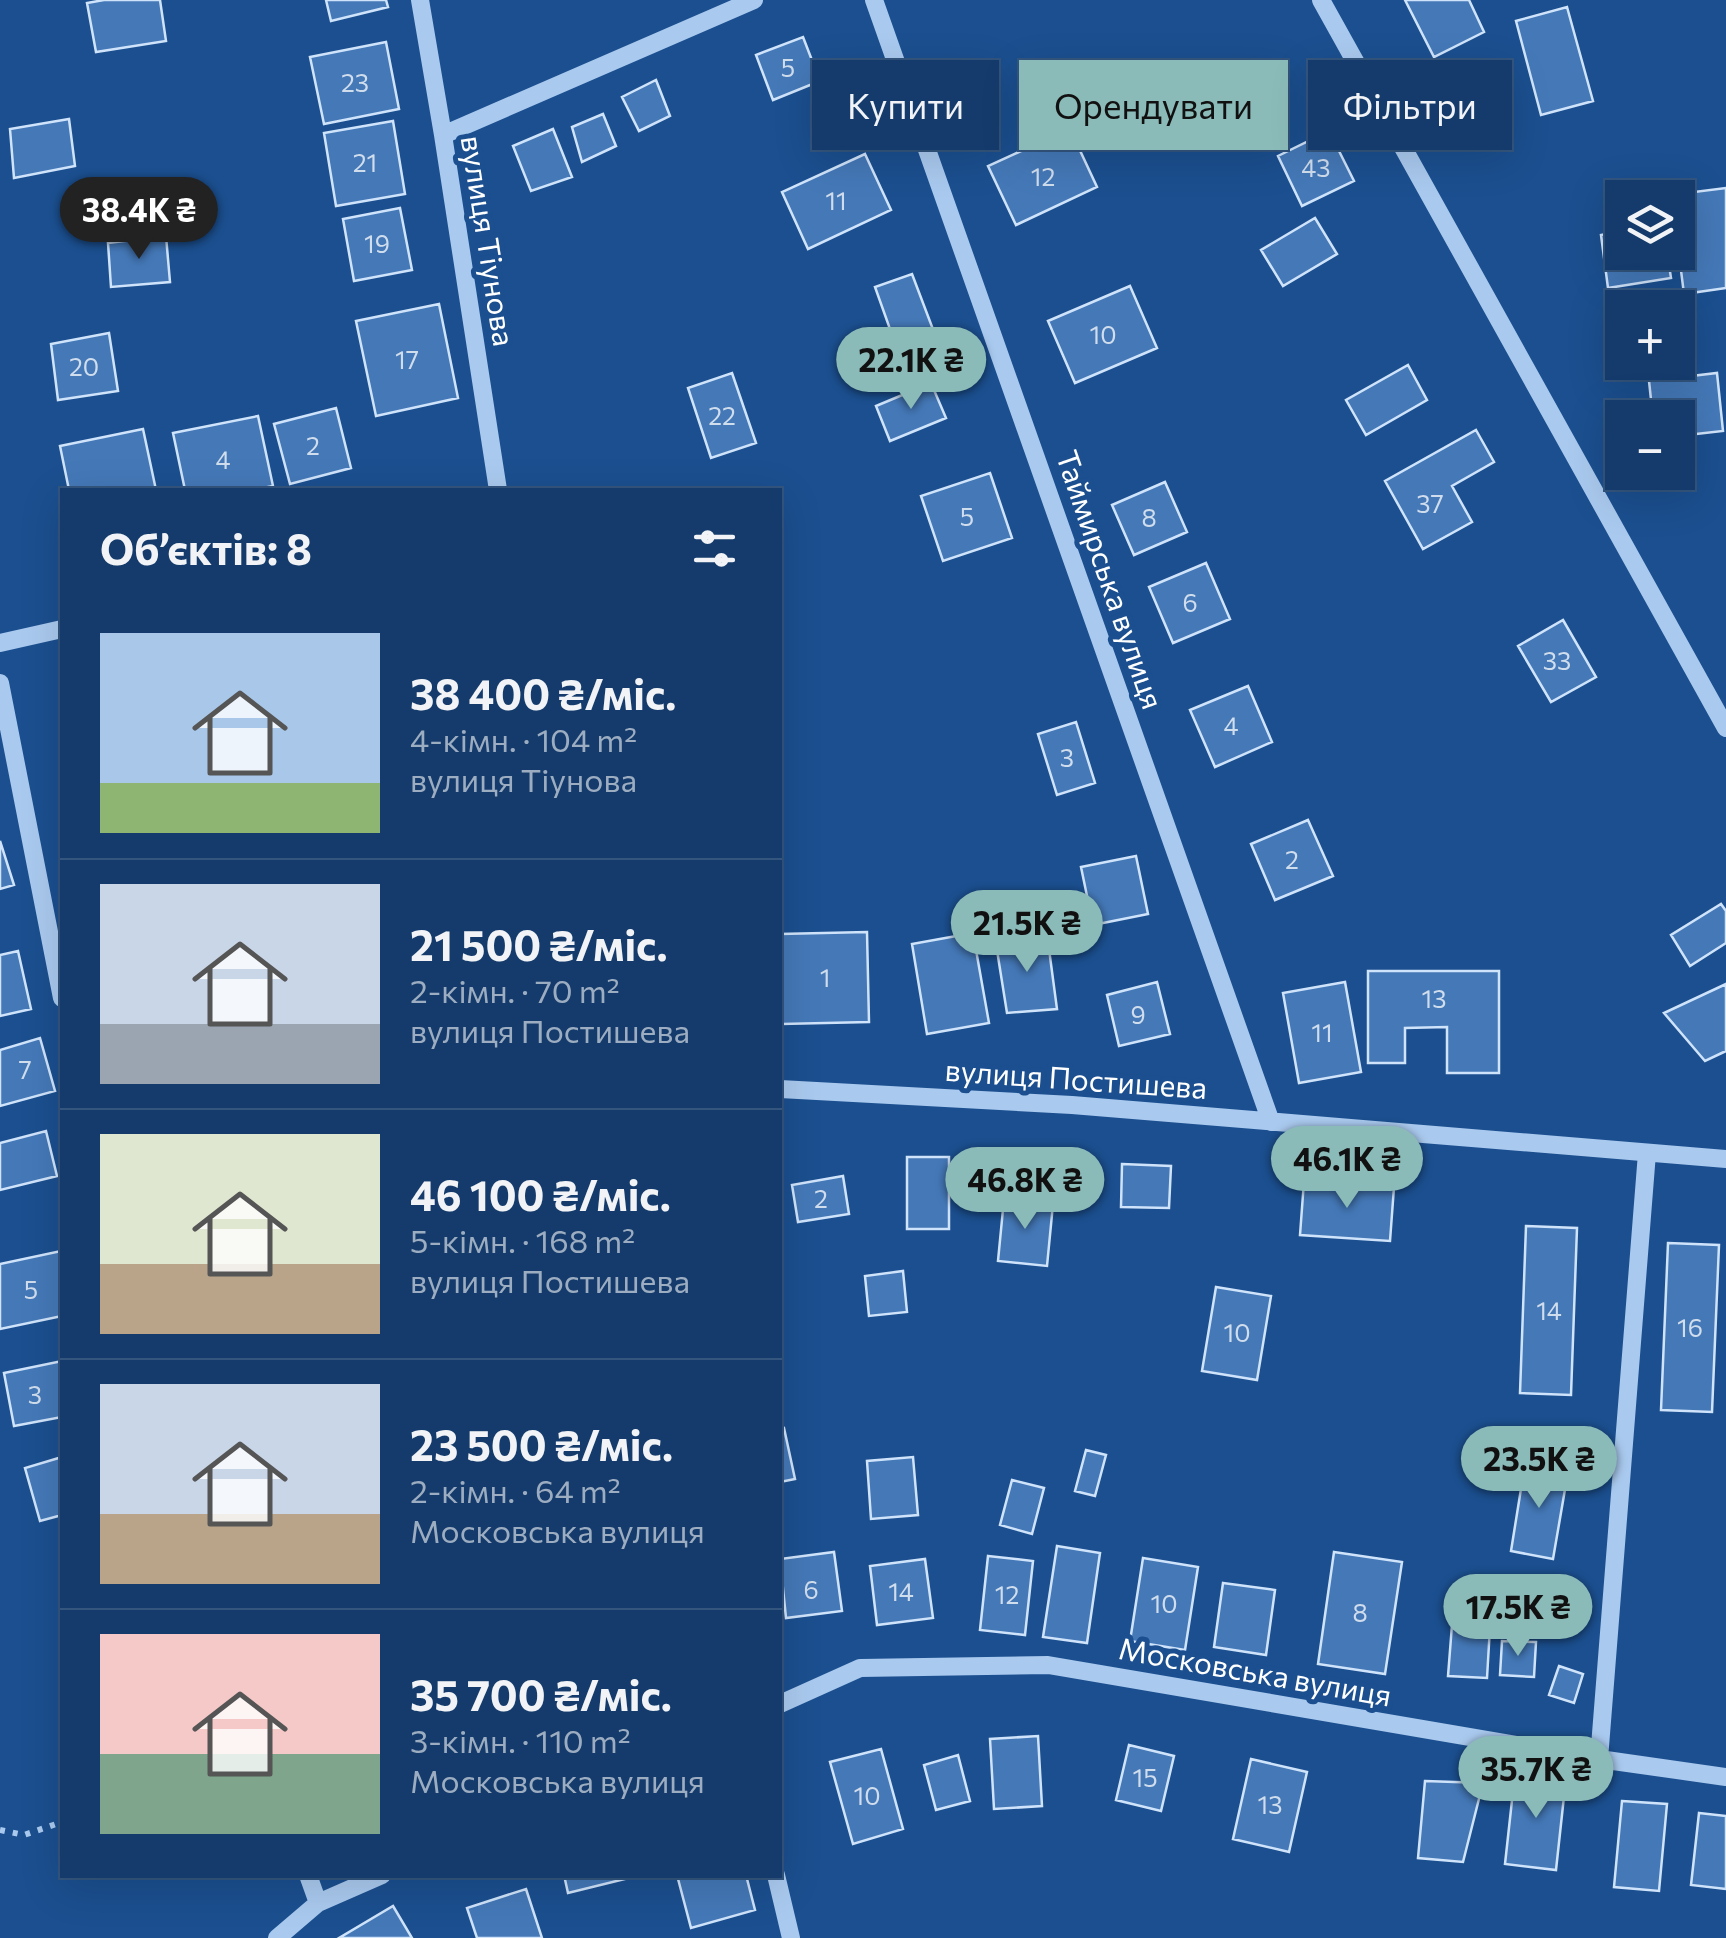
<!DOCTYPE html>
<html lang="uk">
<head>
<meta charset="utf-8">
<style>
  body { margin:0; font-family:Commissioner,sans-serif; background:#214673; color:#f1f3f6; height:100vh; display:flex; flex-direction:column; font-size:38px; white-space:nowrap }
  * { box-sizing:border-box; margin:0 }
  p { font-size:32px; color:#9dadc1 }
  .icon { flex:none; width:55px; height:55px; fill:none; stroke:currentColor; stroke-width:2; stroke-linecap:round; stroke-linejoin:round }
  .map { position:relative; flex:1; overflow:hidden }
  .details { position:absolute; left:60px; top:488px; width:722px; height:1390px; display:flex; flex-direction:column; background:#143b6b; border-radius:0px; box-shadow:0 10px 40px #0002,0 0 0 2px #33557e }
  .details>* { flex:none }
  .hud { position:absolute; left:812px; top:60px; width:762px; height:90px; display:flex; gap:20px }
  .buttons { position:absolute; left:1605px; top:180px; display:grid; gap:20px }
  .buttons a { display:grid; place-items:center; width:90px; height:90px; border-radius:0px; background:#143b6b; box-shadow:0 10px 40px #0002,0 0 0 2px #33557e; font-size:50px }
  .price { position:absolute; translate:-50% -85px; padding:0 22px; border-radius:35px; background:#8bbbb9; color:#111; font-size:32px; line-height:65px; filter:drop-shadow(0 2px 5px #0008) }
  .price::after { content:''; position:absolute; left:50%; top:60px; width:30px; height:22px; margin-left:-15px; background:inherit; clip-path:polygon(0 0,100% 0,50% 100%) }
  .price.on { background:#222; color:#fff }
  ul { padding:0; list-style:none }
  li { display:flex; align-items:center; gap:30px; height:250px; padding:0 40px }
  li+li { border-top:2px solid #33557e }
  li span { display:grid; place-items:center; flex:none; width:280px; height:200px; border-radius:0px; color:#555 }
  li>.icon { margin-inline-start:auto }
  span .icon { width:120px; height:120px; fill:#fffc; stroke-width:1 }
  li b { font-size:42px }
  h2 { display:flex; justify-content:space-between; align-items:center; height:120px; padding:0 40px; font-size:42px }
  .pill { padding:0 35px; border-radius:0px; background:#143b6b; box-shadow:0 10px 40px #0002,0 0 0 2px #33557e; font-size:35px; line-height:90px }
  .pill.on { background:#8bbbb9; color:#111 }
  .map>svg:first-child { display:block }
</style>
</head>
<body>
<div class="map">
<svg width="1726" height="1938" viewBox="0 0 1726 1938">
  <rect width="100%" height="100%" fill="#1b4f8f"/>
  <path fill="#4478b7" stroke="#cfe3fa" stroke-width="2.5" d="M104 0H160L166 41 96 52 87 3Z
    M326 0H386L388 7 331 21Z
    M1405 0H1469L1484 32 1434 57Z
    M1567 7 1593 101 1541 115 1516 21Z
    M803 37 820 81 773 100 756 55Z
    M386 42 399 109 324 124 310 57Z
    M1252 63 1267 98 1210 123 1194 88Z
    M656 80 670 116 639 131 622 97Z
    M603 114 616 146 582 162 572 127Z
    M69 119 75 166 14 178 10 129Z
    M393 121 405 194 336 206 324 133Z
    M553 129 572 177 531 191 513 146Z
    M1070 129 1097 187 1016 225 988 166Z
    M1329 131 1354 181 1302 206 1278 156Z
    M865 154 891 210 808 249 782 192Z
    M1726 188V288L1684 294 1678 247V198H1670V195Z
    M400 208 412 270 354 281 343 219Z
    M1315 218 1337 254 1283 286 1261 250Z
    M1622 231V252H1667L1671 278 1608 288 1601 235Z
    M166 236 170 282 111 287 108 243Z
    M912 274 934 332 896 346 875 287Z
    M1130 286 1157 348 1075 383 1048 321Z
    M439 304 458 398 376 416 356 321Z
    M109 333 118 391 58 400 51 344Z
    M1408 365 1427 400 1366 435 1346 400Z
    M732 373 756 443 711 458 688 388Z
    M1717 373 1723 431 1678 436V418H1653L1649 381Z
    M931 383 946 418 890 441 876 406Z
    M336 408 351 468 290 484 274 424Z
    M258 416 273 486 253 490H185L173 433Z
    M143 429 156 490H69L60 446Z
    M1476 430 1494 462 1452 486 1472 522 1423 549 1385 481Z
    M990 473 1012 538 943 561 921 496Z
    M1165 482 1187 532 1134 555 1112 505Z
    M1206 563 1230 619 1173 643 1149 587Z
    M1563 620 1596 677 1551 702 1518 646Z
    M1248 686 1272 742 1215 767 1190 710Z
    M1076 722 1095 783 1057 795 1038 734Z
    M1308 820 1333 876 1275 900 1251 844Z
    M0 841 14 885 0 889Z
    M1136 856 1148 914 1093 925 1081 867Z
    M1721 904 1726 911V943L1690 966 1671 935Z
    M867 932 869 1022 782 1024 780 934Z
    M973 933 989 1023 927 1034 912 944Z
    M1047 934 1057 1009 1007 1013 996 944Z
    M18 951 31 1009 0 1016V955Z
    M1368 971H1499V1073H1447V1027L1405 1028V1063H1368Z
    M1157 982 1170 1034 1119 1046 1107 995Z
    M1345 982 1361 1072 1299 1083 1283 993Z
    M1726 984V1051L1705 1061 1664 1013Z
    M40 1038 55 1091 0 1106V1050Z
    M46 1131 57 1176 0 1190V1143Z
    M907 1157H949V1229H907Z
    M1122 1164 1171 1166 1169 1208 1121 1207Z
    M843 1176 849 1214 798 1222 792 1185Z
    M1304 1181 1394 1187 1390 1241 1300 1235Z
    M1004 1199 1053 1204 1047 1266 998 1261Z
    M1526 1226 1577 1228 1571 1395 1520 1393Z
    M1668 1243 1719 1245 1712 1412 1661 1410Z
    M61 1251 62 1316 0 1329V1264Z
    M903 1271 907 1312 869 1316 865 1276Z
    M1216 1287 1271 1296 1257 1380 1202 1371Z
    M62 1361V1417L14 1426 4 1373Z
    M784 1428 795 1479 780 1482V1429Z
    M1086 1450 1106 1455 1095 1496 1075 1491Z
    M62 1457V1515L40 1521 25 1468Z
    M913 1457 918 1515 871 1519 867 1461Z
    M1525 1464 1568 1472 1553 1559 1511 1551Z
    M1012 1480 1044 1488 1032 1534 1000 1525Z
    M1057 1546 1100 1553 1087 1643 1043 1637Z
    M834 1552 842 1611 786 1618 780 1559Z
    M1334 1552 1402 1562 1385 1674 1318 1664Z
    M988 1556 1033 1561 1025 1635 980 1630Z
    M1143 1558 1198 1567 1185 1650 1130 1641Z
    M925 1559 933 1618 877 1625 870 1566Z
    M1223 1583 1275 1590 1266 1655 1214 1647Z
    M1452 1625 1490 1627 1487 1678 1448 1676Z
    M1502 1641 1536 1642 1534 1677 1500 1675Z
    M1559 1666 1583 1674 1574 1703 1549 1695Z
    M1038 1736 1042 1806 994 1809 990 1739Z
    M1129 1745 1174 1756 1161 1811 1116 1800Z
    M881 1749 903 1829 853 1844 830 1762Z
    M958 1755 970 1801 936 1810 924 1765Z
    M1251 1759 1307 1772 1289 1852 1233 1839Z
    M1515 1773 1566 1778 1556 1870 1505 1864Z
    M1425 1781 1483 1783 1463 1862 1418 1858Z
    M1622 1801 1667 1804 1659 1891 1614 1887Z
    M1699 1813 1726 1816V1889L1691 1885Z
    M564 1875H641L568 1893Z
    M677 1875H746L755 1910 691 1928Z
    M526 1889 542 1938H477L467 1908Z
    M393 1906 412 1938H339Z"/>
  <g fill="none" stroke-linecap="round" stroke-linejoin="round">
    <path stroke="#a9c9ee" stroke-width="6" stroke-dasharray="5 8" stroke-linecap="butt" d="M0 1830 24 1835 62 1822"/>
    <path stroke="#a9c9ee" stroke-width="18" d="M420 0 443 135 498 490
      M874 0 1271 1122
      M1321 0 1726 728
      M443 135 754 0
      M0 643 62 629
      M0 683 62 998
      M780 1089 1072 1105 1726 1159
      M780 1704 860 1668 1048 1665 1599 1759 1726 1777
      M1599 1759 1647 1153
      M308 1875 318 1903
      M776 1875 791 1938
      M277 1938 318 1903 382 1875"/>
  </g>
  <g text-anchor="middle" stroke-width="10" stroke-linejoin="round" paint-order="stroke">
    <g font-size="25" fill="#d0dded">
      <text x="788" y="77">5</text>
      <text x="355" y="92">23</text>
      <text x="365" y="172">21</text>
      <text x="1316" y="177">43</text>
      <text x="1043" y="186">12</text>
      <text x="836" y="210">11</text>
      <text x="377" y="253">19</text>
      <text x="1103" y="344">10</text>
      <text x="407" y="369">17</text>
      <text x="84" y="376">20</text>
      <text x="722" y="425">22</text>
      <text x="313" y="455">2</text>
      <text x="223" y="469">4</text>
      <text x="1430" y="513">37</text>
      <text x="967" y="526">5</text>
      <text x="1149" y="527">8</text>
      <text x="1190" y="612">6</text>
      <text x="1557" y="670">33</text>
      <text x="1231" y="735">4</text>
      <text x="1067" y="767">3</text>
      <text x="1292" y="869">2</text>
      <text x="825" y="987">1</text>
      <text x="1434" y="1008">13</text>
      <text x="1138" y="1024">9</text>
      <text x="1322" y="1042">11</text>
      <text x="25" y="1079">7</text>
      <text x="821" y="1208">2</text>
      <text x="31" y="1299">5</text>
      <text x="1549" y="1320">14</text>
      <text x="1690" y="1337">16</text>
      <text x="1237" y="1342">10</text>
      <text x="35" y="1404">3</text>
      <text x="811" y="1599">6</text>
      <text x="901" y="1601">14</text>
      <text x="1007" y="1604">12</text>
      <text x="1164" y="1613">10</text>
      <text x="1360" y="1622">8</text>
      <text x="1145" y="1787">15</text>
      <text x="867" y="1805">10</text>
      <text x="1270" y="1814">13</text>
    </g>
    <g font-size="30" fill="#fff" stroke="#1b4f8f">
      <text transform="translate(487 241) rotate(81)" y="10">вулиця Тіунова</text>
      <text transform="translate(1109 580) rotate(71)" y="10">Таймирська вулиця</text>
      <text transform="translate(1076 1080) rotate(4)" y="10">вулиця Постишева</text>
      <text transform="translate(1255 1673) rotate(10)" y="10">Московська вулиця</text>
    </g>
  </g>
</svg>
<div class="buttons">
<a><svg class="icon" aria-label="layers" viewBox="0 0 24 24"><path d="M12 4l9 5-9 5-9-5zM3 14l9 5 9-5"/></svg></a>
<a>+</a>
<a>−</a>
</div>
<b class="price on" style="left:139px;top:262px">38.4K ₴</b>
<b class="price" style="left:911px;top:412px">22.1K ₴</b>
<b class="price" style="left:1027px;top:975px">21.5K ₴</b>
<b class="price" style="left:1347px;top:1211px">46.1K ₴</b>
<b class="price" style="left:1025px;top:1232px">46.8K ₴</b>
<b class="price" style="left:1539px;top:1511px">23.5K ₴</b>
<b class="price" style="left:1518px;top:1659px">17.5K ₴</b>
<b class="price" style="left:1536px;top:1821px">35.7K ₴</b>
<div class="hud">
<a class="pill">Купити</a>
<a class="pill on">Орендувати</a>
<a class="pill">Фільтри</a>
</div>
<section class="details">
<h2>Об’єктів: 8<svg class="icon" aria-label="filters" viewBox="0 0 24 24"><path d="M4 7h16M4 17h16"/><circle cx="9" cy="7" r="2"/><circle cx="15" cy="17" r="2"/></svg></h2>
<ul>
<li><span style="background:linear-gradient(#a9c7e8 75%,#8fb573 0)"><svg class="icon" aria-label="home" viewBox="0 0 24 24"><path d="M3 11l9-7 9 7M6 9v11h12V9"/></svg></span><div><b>38 400 ₴/міс.</b><p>4-кімн. · 104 m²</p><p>вулиця Тіунова</p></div></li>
<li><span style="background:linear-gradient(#c9d6e8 70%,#9aa5b1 0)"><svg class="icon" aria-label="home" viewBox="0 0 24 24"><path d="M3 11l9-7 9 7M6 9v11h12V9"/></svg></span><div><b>21 500 ₴/міс.</b><p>2-кімн. · 70 m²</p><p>вулиця Постишева</p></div></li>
<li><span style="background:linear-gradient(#dfe7d0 65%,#b9a48a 0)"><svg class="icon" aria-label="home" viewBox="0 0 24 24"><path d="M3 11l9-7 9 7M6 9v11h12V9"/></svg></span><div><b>46 100 ₴/міс.</b><p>5-кімн. · 168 m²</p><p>вулиця Постишева</p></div></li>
<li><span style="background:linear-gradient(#c9d6e8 65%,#b9a48a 0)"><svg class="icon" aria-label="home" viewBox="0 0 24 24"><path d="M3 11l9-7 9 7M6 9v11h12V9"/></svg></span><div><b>23 500 ₴/міс.</b><p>2-кімн. · 64 m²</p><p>Московська вулиця</p></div></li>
<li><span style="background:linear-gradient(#f6c9c9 60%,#7fa58c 0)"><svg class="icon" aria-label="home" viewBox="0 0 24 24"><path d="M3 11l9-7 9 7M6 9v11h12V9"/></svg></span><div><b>35 700 ₴/міс.</b><p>3-кімн. · 110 m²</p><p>Московська вулиця</p></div></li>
</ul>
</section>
</div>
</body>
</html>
